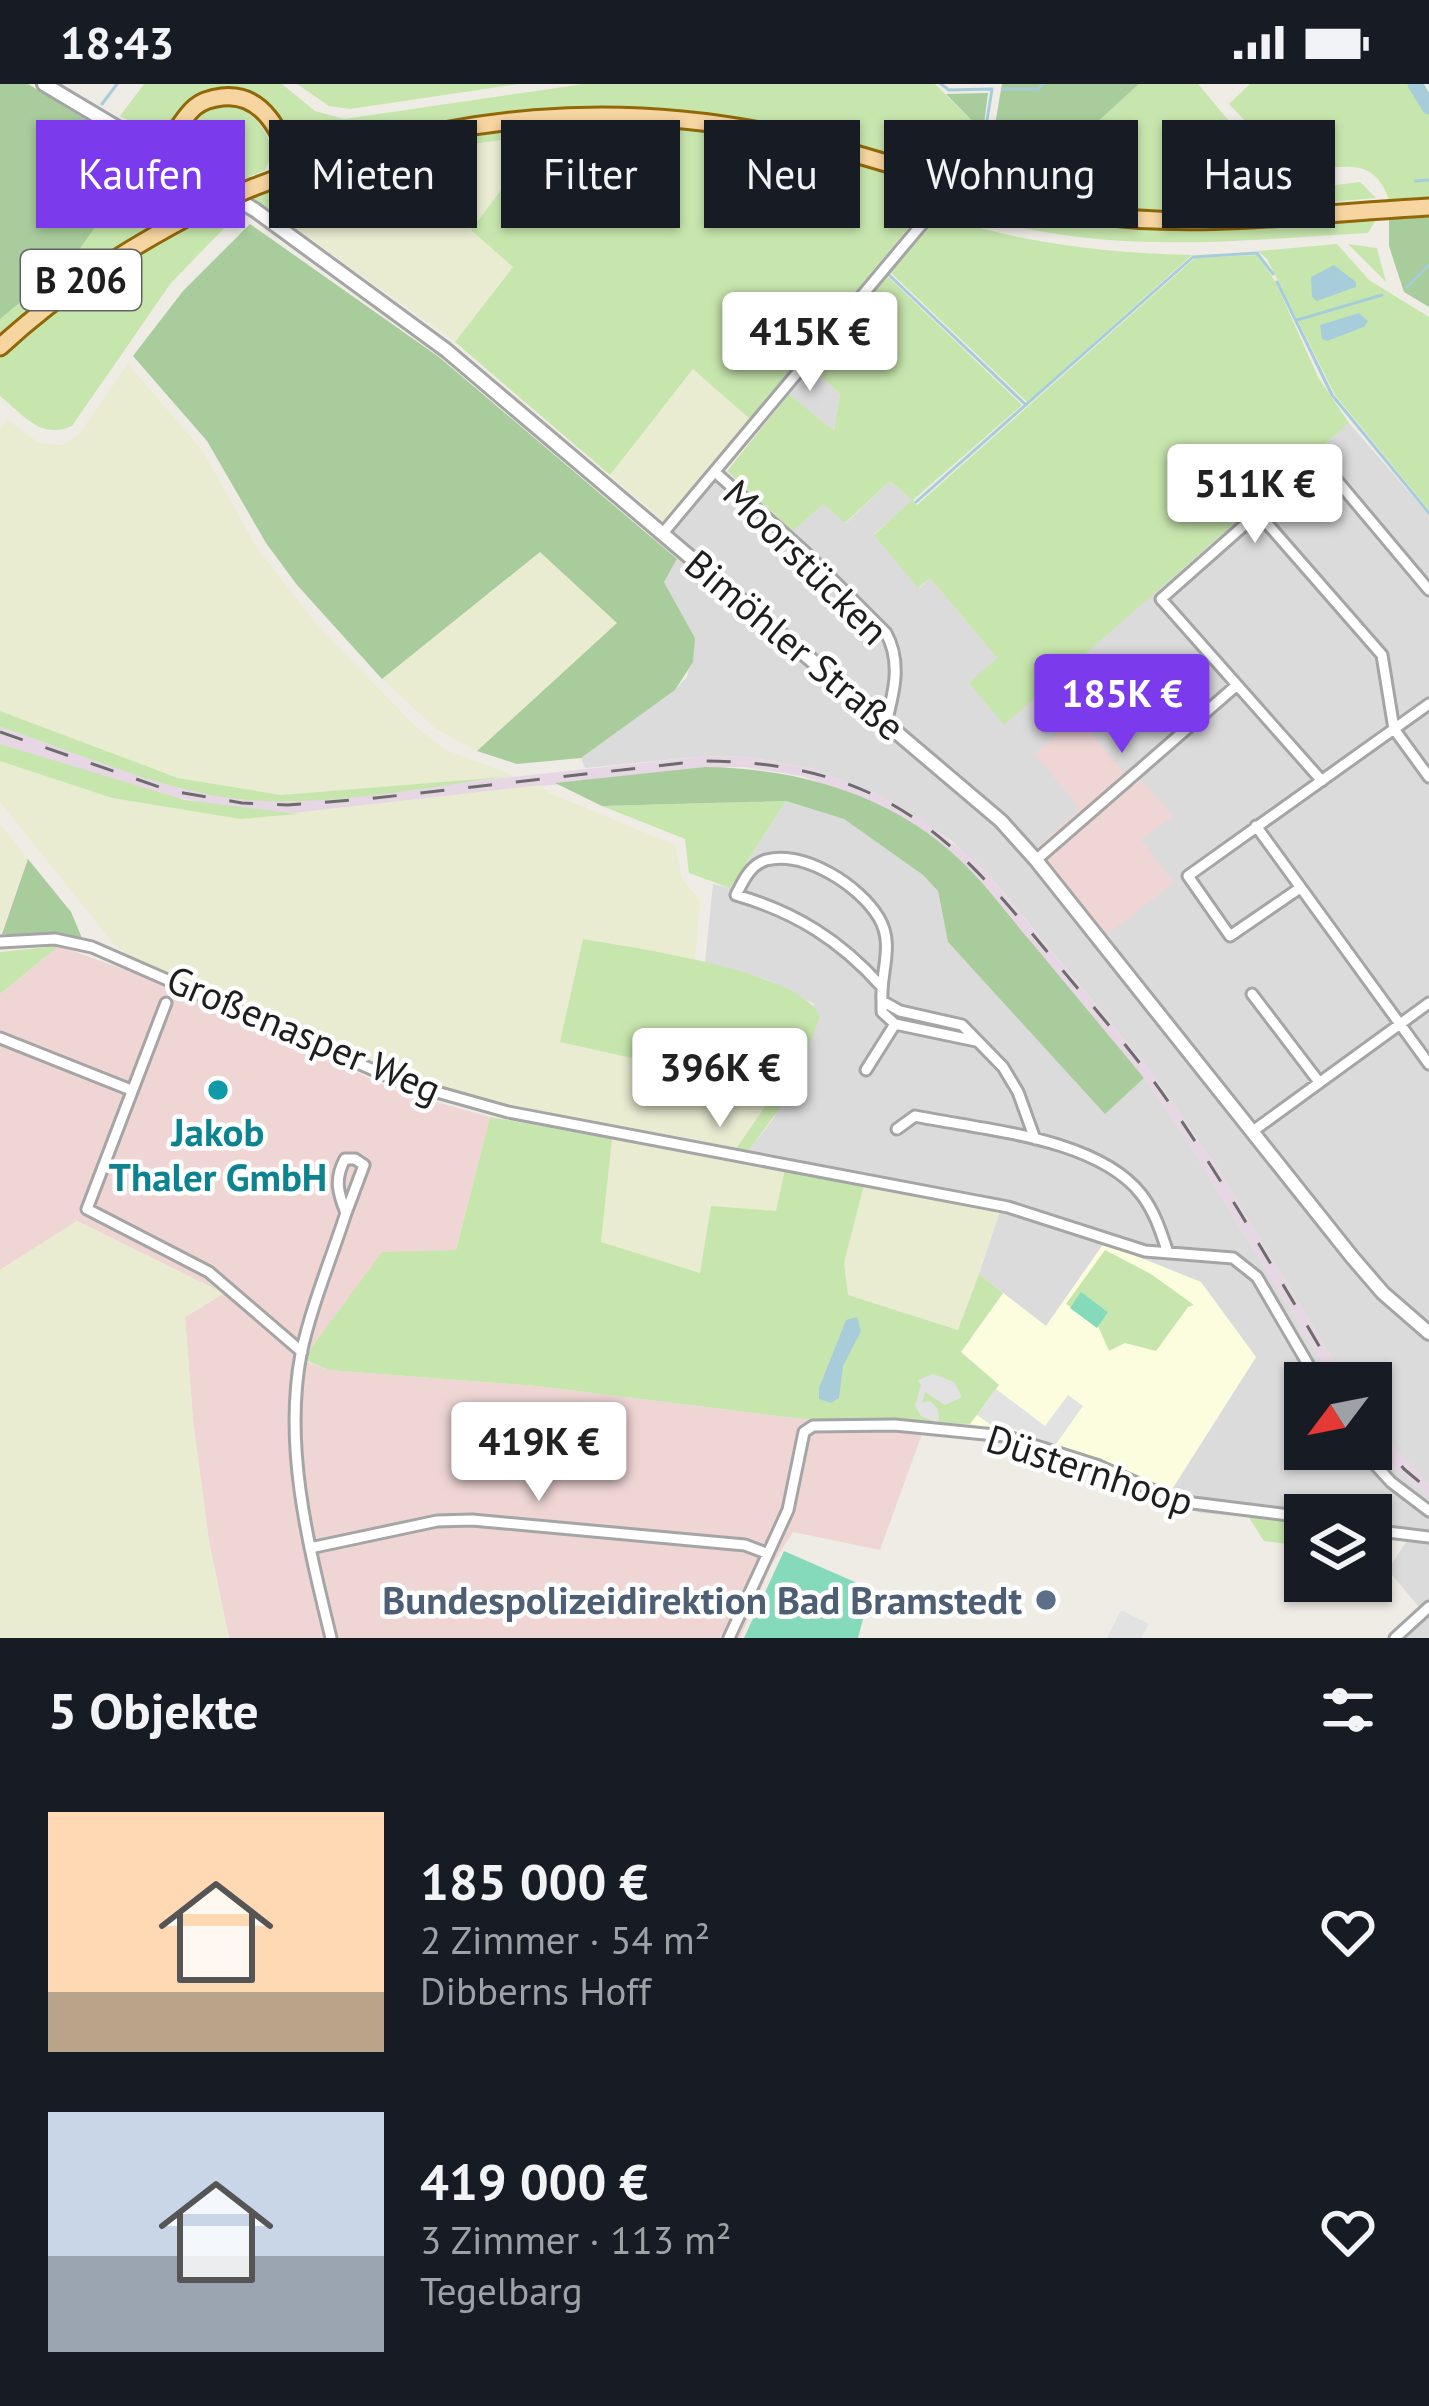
<!DOCTYPE html>
<html lang="de">
<head>
<meta charset="utf-8">
<style>
  body { margin:0; font-family:"PT Sans",sans-serif; background:#20242c; color:#f1f3f6; height:100vh; display:flex; flex-direction:column; font-size:45px; white-space:nowrap }
  * { box-sizing:border-box; margin:0 }
  p { font-size:39px; color:#9ea1a6 }
  .icon { flex:none; width:66px; height:66px; fill:none; stroke:currentColor; stroke-width:2; stroke-linecap:round; stroke-linejoin:round }
  .map { position:relative; height:1554px; overflow:hidden }
  .panel { display:flex; flex-direction:column; background:#171b24; flex:1 }
  .panel>* { flex:none }
  .guide { position:absolute; left:36px; top:36px; width:1359px; height:108px; display:flex; gap:24px }
  .needle { width:78px; rotate:238deg }
  .fabs { position:absolute; left:1284px; top:1278px; display:grid; gap:24px }
  .fabs a { display:grid; place-items:center; width:108px; height:108px; border-radius:0px; background:#171b24; box-shadow:0 3px 9px #0004; font-size:60px }
  .price { position:absolute; translate:-50% -102px; padding:0 27px; border-radius:12px; background:#fff; color:#222; font-size:39px; line-height:78px; filter:drop-shadow(0 3px 6px #0008) }
  .price::after { content:''; position:absolute; left:50%; top:72px; width:36px; height:27px; margin-left:-18px; background:inherit; clip-path:polygon(0 0,100% 0,50% 100%) }
  .price.current { background:#7c3aed; color:#fff }
  ul { padding:0; list-style:none }
  li { display:flex; align-items:center; gap:36px; height:300px; padding:0 48px }
  li span { display:grid; place-items:center; flex:none; width:336px; height:240px; border-radius:0px; color:#555 }
  li>.icon { margin-inline-start:auto }
  span .icon { width:144px; height:144px; fill:#fffc; stroke-width:1 }
  li b { font-size:51px }
  h2 { display:flex; justify-content:space-between; align-items:center; height:144px; padding:0 48px; font-size:51px }
  .chip { padding:0 42px; border-radius:0px; background:#171b24; box-shadow:0 3px 9px #0004; font-size:42px; line-height:108px }
  .chip.current { background:#7c3aed; color:#fff }
  .status { display:flex; justify-content:space-between; align-items:center; height:84px; padding:0 60px; background:#171b24; direction:ltr }
  .status svg { height:33px; fill:currentColor }
  .map>svg:first-child { display:block }
</style>
</head>
<body>
<div class="status"><b>18:43</b><svg viewBox="0 0 49 12"><path d="M0 12V9h3v3zM5 12V6h3v6zM10 12V3h3v9zM15 12V0h3v12zM26 1h20v11H26zM47 4h2v5h-2z"/></svg></div>
<div class="map">
<svg width="1429" height="1554" viewBox="0 0 1429 1554">
  <rect width="100%" height="100%" fill="#efece5"/>
  <path fill="#dcdbdb" fill-rule="evenodd" d="M811 283 840 310 834 348 789 310Z
    M1349 339 1429 431V1401L1372 1340 1371 1299H1347L1214 1079 1151 988 997 801 952 757 879 711 810 684 747 673 707 672 585 684 581 674 675 606 687 593 695 554 664 498 677 475 652 454 715 377 793 447 823 419 846 439 890 397 913 417 874 450 919 504 930 494 997 574 1004 640ZM1141 696V756L1037 764 1080 725Z
    M786 717 844 735 923 791 938 807 948 858 1106 1029 1144 994 1185 1053 1335 1299H1305V1365H1371V1356L1395 1385 1429 1412V1554H1388L1419 1523 1388 1486 1406 1458 1371 1450V1431H1305V1438L1201 1429 1165 1417 1256 1273 1046 1242 979 1190 1000 1127 741 1076 774 1034 814 920 766 895 705 879 713 800 730 804Z"/>
  <path fill="#efd6d5" d="M1077 633 1134 701 1141 696 1173 732 1141 756 1174 799 1106 851 1036 764 1080 725 1035 670Z
    M59 862 184 907 394 1006 490 1033 456 1166 382 1169 311 1264 307 1278 329 1286 537 1302 803 1335 926 1339 880 1466 793 1448 771 1482 740 1554H229L209 1458 193 1336 185 1233 223 1210 77 1137 0 1186V910Z"/>
  <path fill="#e7d7e4" d="M0 643 173 702 244 716 327 713 707 672 747 673 810 684 879 711 920 734 979 780 1151 988 1214 1079 1347 1299H1335L1185 1053 1144 994 971 787 914 740 875 719 802 692 744 683H705L330 727 298 730 235 725 159 710 0 660Z
    M1371 1338 1429 1401V1412L1395 1385 1375 1361Z"/>
  <path fill="#fcfddf" d="M1104 1159 1201 1198 1256 1273 1170 1408 1035 1354 970 1340 999 1301 961 1268 1003 1209 1046 1242Z"/>
  <path fill="#e9ecd1" d="M545 49 471 145 513 183 455 258 269 125 378 81 436 65Z
    M128 280 203 367 257 464 317 541 417 644 446 666 515 692 281 711 178 694 0 627V344L8 336 39 359 63 361 79 350Z
    M694 285 751 336 665 438 610 391Z
    M540 468 618 538 477 667 436 645 382 595Z
    M0 677 112 714 241 735 541 701 549 709 675 761 682 795 700 816 695 876 583 855 777 1006 734 1068 496 1019 382 984 128 871 113 859 0 718Z
    M0 740 28 775 0 851Z
    M612 1055 785 1085 777 1127 701 1189 601 1159Z
    M864 1101 1000 1127 959 1246 848 1211 844 1179Z
    M77 1137 224 1209 185 1233 193 1336 209 1458 229 1554H0V1186Z"/>
  <path fill="#c7e6ad" fill-rule="evenodd" d="M144 0H282L315 27 344 35 584 0H935L983 48 958 85 967 88 986 60 1025 75 1044 107 1048 83 1139 0H1198L1288 107 1360 98 1376 114C1261 124 1145 139 1031 114 922 90 817 44 705 32 620 23 535 23 450 36 405 43 361 57 316 62 293 57 289 40 273 25 253 4 216 0 192 16 178 25 171 41 160 53L120 32ZM1195 41H1204L1231 95 1208 89 1187 94 1184 45Z
    M297 0H518L350 25 329 22Z
    M1250 0H1417L1429 21V114L1389 116C1370 59 1326 96 1286 81L1229 20Z
    M226 22C254 26 264 41 273 68L265 86 230 101 180 66C185 41 199 25 226 22Z
    M593 37C669 42 745 47 819 66 902 88 981 123 1066 135 1167 150 1275 139 1377 134L1368 149C1212 158 1080 175 931 116L751 336 693 285 610 391 455 258 513 183 471 146 543 50 436 65 378 81 269 125 251 115 370 68 450 49Z
    M146 72 210 110C134 151 65 197 0 254V235L71 177Z
    M233 123 235 133 171 199 72 342C40 356 24 331 0 312V274C70 205 145 163 233 123Z
    M936 131C1021 159 1103 169 1192 171L1027 318 890 188Z
    M1337 160 1369 196 1429 233V426L1335 311 1267 175 1258 167Z
    M1348 160 1377 164 1386 198Z
    M1257 171 1275 197 1318 293 1349 339 1004 641 969 599 997 574 930 494 918 504 874 451 912 416 890 397 845 439 823 420 793 447 727 387 789 310 834 347 840 310 811 283 886 191 1022 321 913 416 917 421 1195 174Z
    M0 627 178 694 281 711 515 692C428 702 336 723 248 716 163 709 81 669 0 643Z
    M0 660 185 716 298 730 241 735 112 714 0 677Z
    M786 717 730 804 689 789 685 755 602 722Z
    M583 855C633 864 799 886 820 932L791 1009 746 1070 734 1068 776 1006 560 958Z
    M59 862 0 910V868Z
    M490 1033 612 1055 601 1158 700 1189 711 1122 776 1127 785 1085 864 1101 844 1179 848 1211 958 1246 979 1190 1003 1209 961 1268 999 1301 970 1340 803 1335 537 1302 329 1286 307 1277 311 1264 382 1168 456 1166Z
    M1105 1166 1151 1190 1194 1221 1188 1223 1156 1267 1125 1259 1109 1267 1098 1242 1107 1227 1081 1209 1071 1223 1066 1220Z
    M1248 1432 1305 1438V1462L1264 1457Z"/>
  <path fill="#a8cc9b" d="M0 0H28L146 72 71 177 0 235Z
    M1002 0H1139L1048 83 1044 108 1018 103 1024 75 986 60 993 52Z
    M988 9 983 48 946 10Z
    M1429 132V223L1404 208 1389 162V135Z
    M250 140 439 273 677 475 664 498 695 554 693 578 675 606 581 674 517 680 477 667 617 539 540 468 382 595 297 501 266 459 207 357 133 272 183 207Z
    M705 683C803 684 903 714 972 788 993 810 1012 836 1032 859 1069 904 1107 949 1144 994L1105 1030 948 858 938 807 923 791 844 735 786 717 602 722 555 699Z
    M28 775 71 828 82 854 57 850H2Z"/>
  <path fill="#86dabc" d="M1081 1208 1108 1228 1097 1244 1070 1224Z
    M784 1467 871 1505 858 1554H744Z"/>
  <path fill="#e2e2e2" d="M933 1290 954 1298 962 1313 945 1321 925 1308 922 1319 930 1317 938 1325 939 1336 936 1338 921 1332 915 1322 921 1301 918 1296Z
    M996 1305 1045 1342 1068 1311 1083 1322 1056 1360 1049 1359 1019 1350 1016 1345 998 1346 977 1331Z
    M1121 1526 1149 1540 1141 1554H1107Z"/>
  <path fill="#a7cdda" d="M1196 41C1217 42 1236 62 1243 82L1237 96 1208 89 1199 94 1180 92C1164 69 1171 51 1196 41Z
    M1334 181 1356 198V203L1317 217 1312 213 1311 193Z
    M1359 229 1368 237 1364 243 1327 257 1322 255 1320 241Z
    M857 1233 861 1247 843 1282 839 1314 831 1319 819 1315V1304L846 1236Z"/>
  <g fill="none" stroke-linecap="round" stroke-linejoin="round">
    <path stroke="#a7cdda" stroke-width="3" d="M941 0 949 6 992 5 985 49 966 76
      M1003 5H1038L1043 0
      M102 20 117 0
      M1415 97 1429 96
      M915 140 931 119
      M876 188 907 150
      M888 190 1026 321
      M1277 198 1332 311 1429 429
      M1407 203 1429 181
      M1297 236 1382 211
      M916 418 1193 173 1257 169 1273 190"/>
    <path stroke="#a7cdda" stroke-width="15" d="M1415 0 1429 23"/>
    <g stroke="#a5a5a5" stroke-width="15">
      <path id="minor" d="M716 389 804 467 886 549C902 578 894 608 886 639
        M1258 429 1382 571 1394 645 1429 693
        M663 449 922 140
        M1322 697 1161 515 1319 375 1429 506
        M1256 742 1429 980
        M1036 776 1237 601
        M1300 804 1230 852 1188 792 1429 620
        M0 858 55 855 92 863 401 998 508 1028 1008 1123 1145 1167 1233 1174 1257 1193 1319 1299
        M881 902C840 856 795 828 736 811 743 797 750 781 766 776 805 766 860 802 879 834 895 861 880 888 882 917
        M1252 910 1319 998
        M166 919 87 1125 209 1188 302 1268
        M0 954 131 1006
        M976 957 895 940 882 928V917L900 927 962 941 1003 983 1018 1008 1035 1055
        M866 986 895 940
        M897 1045 915 1032C982 1046 1096 1053 1141 1110 1155 1128 1161 1148 1168 1169
        M1253 1047 1429 919
        M1361 1365 1391 1398 1429 1427
        M1371 1446 1429 1453
        M310 1464 437 1437 472 1436 745 1461 766 1469
        M331 1554C309 1463 283 1364 301 1270 311 1223 331 1175 346 1129 338 1109 334 1095 345 1075H355L364 1081 346 1129
        M729 1554 788 1426 804 1348 813 1342 895 1341 1005 1352 1099 1382 1177 1417 1305 1433
        M1395 1554 1429 1523"/>
    </g>
    <g stroke="#a5a5a5" stroke-width="18">
      <path id="tertiary" d="M44 0 255 126 446 266 1001 737 1036 776 1352 1173 1383 1209 1429 1249"/>
    </g>
    <g stroke="#906808" stroke-width="21">
      <path id="primary" d="M162 69C172 55 182 34 195 23 202 17 214 14 222 13 266 8 282 53 295 87
        M254 103C443 29 623 9 822 61 910 83 994 118 1085 130 1197 146 1316 129 1429 123
        M0 263C63 205 131 162 207 123"/>
    </g>
    <use href="#minor" stroke="#fff" stroke-width="9"/>
    <use href="#tertiary" stroke="#fff" stroke-width="12"/>
    <use href="#primary" stroke="#f7d5a1" stroke-width="15"/>
    <path stroke="#6c6c6c" stroke-width="3" stroke-dasharray="24 24" stroke-linecap="butt" d="M0 648 171 707 242 719 287 721 367 715 700 677C767 677 834 687 893 721 958 758 1003 815 1050 871 1090 920 1134 968 1170 1020 1232 1110 1285 1205 1341 1299
      M1371 1345 1404 1385 1429 1406"/>
    <g stroke="#906808" stroke-width="21" stroke-linecap="butt">
      <path id="primary-bridge" d="M207 123 254 103"/>
    </g>
    <use href="#primary-bridge" stroke="#f7d5a1" stroke-width="15"/>
  </g>
  <circle fill="#0f9aa8" stroke="#fff" stroke-width="4.5" cx="218" cy="1006" r="12"/>
  <circle fill="#5c6f8a" stroke="#fff" stroke-width="4.5" cx="1046" cy="1516" r="12"/>
  <g text-anchor="middle" stroke-width="9" stroke-linejoin="round" paint-order="stroke">
    <rect fill="#fff" stroke="#626262" stroke-width="3" x="21" y="166" width="120" height="60" rx="9"/>
    <g font-size="36" font-weight="bold" fill="#1e1e1e">
      <text x="81" y="209">B 206</text>
    </g>
    <g font-size="39" fill="#1e1e1e" stroke="#fff">
      <text transform="translate(806 478) rotate(45)" y="14">Moorstücken</text>
      <text transform="translate(795 561) rotate(40)" y="14">Bimöhler Straße</text>
      <text transform="translate(304 950) rotate(23)" y="14">Großenasper Weg</text>
      <text transform="translate(1090 1386) rotate(18)" y="14">Düsternhoop</text>
    </g>
    <g font-size="39" font-weight="bold" fill="#0d838f" stroke="#fff">
      <text x="218" y="1062">Jakob<tspan x="218" dy="45">Thaler GmbH</tspan></text>
    </g>
    <g font-size="39" font-weight="bold" fill="#4e5e75" stroke="#fff" text-anchor="end">
      <text x="1022" y="1530">Bundespolizeidirektion Bad Bramstedt</text>
    </g>
  </g>
</svg>
<div class="fabs">
<a><svg class="needle" viewBox="-14 -14 28 28"><path d="M0-13l5 13h-10z" fill="#e53935"/><path d="M0 13l5-13h-10z" fill="#9ea1a6"/></svg></a>
<a><svg class="icon" aria-label="layers" viewBox="0 0 24 24"><path d="M12 4l9 5-9 5-9-5zM3 14l9 5 9-5"/></svg></a>
</div>
<b class="price" style="left:810px;top:310px">415K €</b>
<b class="price" style="left:1255px;top:462px">511K €</b>
<b class="price current" style="left:1122px;top:672px">185K €</b>
<b class="price" style="left:720px;top:1046px">396K €</b>
<b class="price" style="left:539px;top:1420px">419K €</b>
<div class="guide">
<a class="chip current">Kaufen</a>
<a class="chip">Mieten</a>
<a class="chip">Filter</a>
<a class="chip">Neu</a>
<a class="chip">Wohnung</a>
<a class="chip">Haus</a>
</div>
</div>
<section class="panel">
<h2>5 Objekte<svg class="icon" aria-label="filters" viewBox="0 0 24 24"><path d="M4 7h16M4 17h16"/><circle cx="9" cy="7" r="2"/><circle cx="15" cy="17" r="2"/></svg></h2>
<ul>
<li><span style="background:linear-gradient(#ffd9b3 75%,#b9a48a 0)"><svg class="icon" aria-label="home" viewBox="0 0 24 24"><path d="M3 11l9-7 9 7M6 9v11h12V9"/></svg></span><div><b>185 000 €</b><p>2 Zimmer · 54 m²</p><p>Dibberns Hoff</p></div><svg class="icon" aria-label="heart" viewBox="0 0 24 24"><path d="M12 20l-8-8c-3-5 5-10 8-4 3-6 11-1 8 4z"/></svg></li>
<li><span style="background:linear-gradient(#c9d6e8 60%,#9aa5b1 0)"><svg class="icon" aria-label="home" viewBox="0 0 24 24"><path d="M3 11l9-7 9 7M6 9v11h12V9"/></svg></span><div><b>419 000 €</b><p>3 Zimmer · 113 m²</p><p>Tegelbarg</p></div><svg class="icon" aria-label="heart" viewBox="0 0 24 24"><path d="M12 20l-8-8c-3-5 5-10 8-4 3-6 11-1 8 4z"/></svg></li>
</ul>
</section>
</body>
</html>
